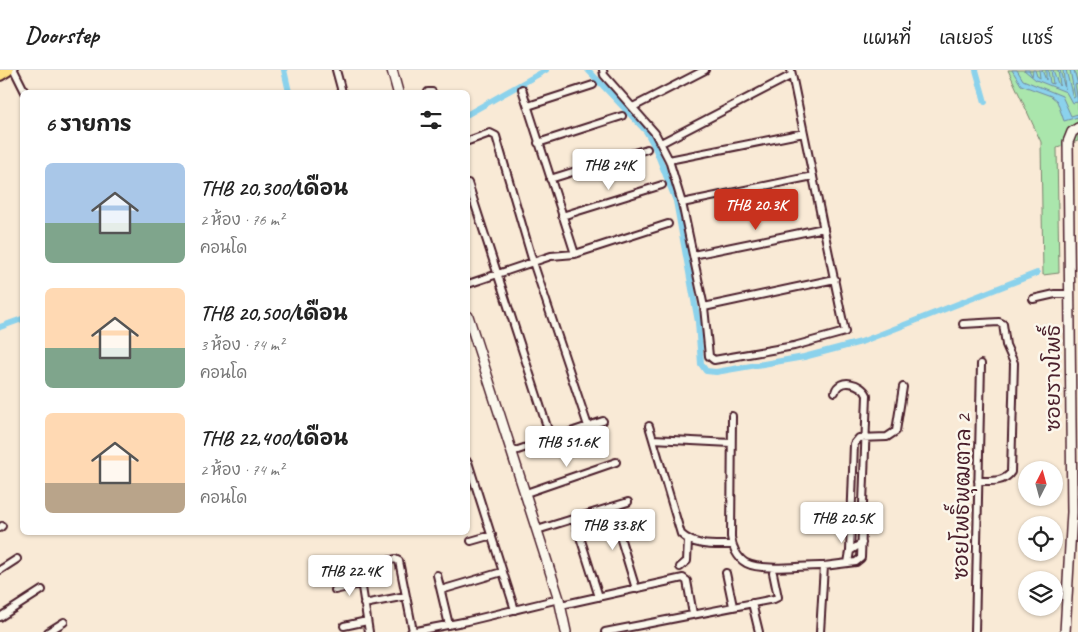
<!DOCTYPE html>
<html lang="th">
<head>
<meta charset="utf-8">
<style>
  body { margin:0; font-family:Caveat,"Playpen Sans Thai",sans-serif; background:#f6f6f6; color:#222; height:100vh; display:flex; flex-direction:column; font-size:19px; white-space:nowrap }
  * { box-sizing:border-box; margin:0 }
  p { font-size:16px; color:#767676 }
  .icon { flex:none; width:28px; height:28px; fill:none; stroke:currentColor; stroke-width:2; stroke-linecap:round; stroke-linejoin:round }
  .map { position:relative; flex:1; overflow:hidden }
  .side { position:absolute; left:20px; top:20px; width:450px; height:445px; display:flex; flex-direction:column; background:#fff; border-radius:8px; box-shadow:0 1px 4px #0004 }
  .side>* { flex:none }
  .needle { width:32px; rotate:6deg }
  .controls { position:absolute; left:1018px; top:391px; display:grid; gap:10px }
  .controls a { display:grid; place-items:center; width:45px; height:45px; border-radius:50%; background:#fff; box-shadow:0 1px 4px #0004; font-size:25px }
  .price { position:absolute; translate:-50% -42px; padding:0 11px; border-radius:5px; background:#fff; color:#222; font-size:16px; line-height:32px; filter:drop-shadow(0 1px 2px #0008) }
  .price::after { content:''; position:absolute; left:50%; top:30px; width:15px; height:11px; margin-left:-8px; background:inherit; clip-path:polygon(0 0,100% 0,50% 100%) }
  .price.current { background:#c8321e; color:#fff }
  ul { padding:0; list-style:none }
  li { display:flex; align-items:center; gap:15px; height:125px; padding:0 25px }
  li span { display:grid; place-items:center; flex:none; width:140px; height:100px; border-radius:8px; color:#555 }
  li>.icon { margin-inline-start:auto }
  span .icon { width:60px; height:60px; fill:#fffc; stroke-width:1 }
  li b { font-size:21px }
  h2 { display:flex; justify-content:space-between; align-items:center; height:60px; padding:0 25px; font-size:21px }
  header { display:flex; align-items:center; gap:30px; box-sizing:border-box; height:70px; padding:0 25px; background:#fff; border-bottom:1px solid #e0e0e0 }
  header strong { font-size:24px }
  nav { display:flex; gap:28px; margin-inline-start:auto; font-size:18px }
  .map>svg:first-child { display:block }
</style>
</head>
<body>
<header>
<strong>Doorstep</strong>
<nav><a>แผนที่</a><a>เลเยอร์</a><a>แชร์</a></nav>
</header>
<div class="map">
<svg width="1078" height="562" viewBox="0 0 1078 562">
  <rect width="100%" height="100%" fill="#f9ead6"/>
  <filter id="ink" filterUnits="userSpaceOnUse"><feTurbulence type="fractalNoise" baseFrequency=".02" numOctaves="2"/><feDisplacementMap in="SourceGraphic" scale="10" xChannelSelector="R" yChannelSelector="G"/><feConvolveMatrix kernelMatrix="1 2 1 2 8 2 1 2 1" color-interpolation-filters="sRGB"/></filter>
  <g filter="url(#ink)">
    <path fill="#aae6ac" stroke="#7a826c" d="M1008 0H1078V71L1057 78 1059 203 1043 205 1041 72Z"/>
    <path fill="#8bd2ec" stroke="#718a9f" d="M1012 0H1017L1023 10 1062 26 1071 46 1078 44V47L1064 51 1057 31 1051 26 1021 15Z
      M1024 0H1029L1032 6 1033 0H1035L1037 6 1040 8 1039 0H1042L1046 10V0H1048L1050 13 1053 14 1051 0H1053L1059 16 1060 15 1058 0H1060L1065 19 1063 0H1066L1073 28 1075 27 1070 0H1074L1078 15 1075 14 1078 32 1072 33 1066 22 1036 10Z"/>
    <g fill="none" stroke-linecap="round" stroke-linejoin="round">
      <path stroke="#8bd2ec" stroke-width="6" d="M284 0 289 22
        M588 0 646 61 654 75 676 131 698 252 701 294 706 301 716 302 804 287 861 272 1037 203
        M976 0 985 32
        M468 44 546 0
        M0 257 22 249"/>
      <g stroke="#4a1f2b" stroke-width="10">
        <path id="street" d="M14 0 25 22
          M336 0 342 22
          M603 0 604 5 655 63 669 90 682 133 704 237 709 286 714 290 794 276 845 262 791 0
          M522 19 575 184
          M428 22H432
          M528 36 593 15
          M633 37 705 0
          M468 71 490 63 496 66 533 192 588 356
          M538 73 622 46
          M661 73 792 5
          M669 90 804 63
          M550 109 647 79
          M468 113 551 369
          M682 133 813 106
          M562 146 662 115
          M693 185 824 158
          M468 214 551 186 575 184 668 154
          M1033 229 1055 224H1070
          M704 237 835 209
          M963 254 999 252 1003 254 1006 275 1014 293 1011 402C1004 413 989 411 978 411
          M732 346 731 467C732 476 737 488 746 493 764 502 804 495 824 496
          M649 356 681 464C695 477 714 475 732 475
          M653 369 731 373
          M512 382 603 351
          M468 392 515 540
          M526 423 616 392
          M611 437 636 519
          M574 448 599 527
          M0 458 2 456
          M537 460 628 432
          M471 471 492 465
          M850 481 854 374 859 368 887 367 896 361 903 317
          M848 493 850 481 862 473
          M680 497 687 491 688 471
          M0 500 17 489
          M726 503 733 536
          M437 505 449 555
          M335 520 360 514
          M441 520 502 502
          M752 533 759 562
          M364 534 406 526
          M561 535 683 508 687 511 693 544
          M0 547 42 520
          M344 556 367 551
          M48 562 64 552
          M369 562 359 498 395 489 399 491 413 561
          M411 562 468 551 559 529
          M605 562 774 529 778 527 773 503
          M820 562 824 496 856 492 861 488 867 325C862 313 839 307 835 322
          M975 562 981 294"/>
      </g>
      <g stroke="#4a1f2b" stroke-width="12">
        <path id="secondary" d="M392 0 398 22
          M468 246 559 529 566 562
          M1065 562 1072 442 1068 72 1072 62 1078 58"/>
      </g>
      <g stroke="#4a1f2b" stroke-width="14">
        <path id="primary" d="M0 5 8 0"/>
      </g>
      <use href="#street" stroke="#fbf7ec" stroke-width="6"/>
      <use href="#secondary" stroke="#fbf7ec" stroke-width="9"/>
      <use href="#primary" stroke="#fddf80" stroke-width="10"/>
    </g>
  </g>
  <g text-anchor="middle" stroke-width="5" stroke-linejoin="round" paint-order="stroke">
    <g font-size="21" fill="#4a1f2b" stroke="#fbf7ec">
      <text transform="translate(1053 308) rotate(-90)" y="7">ซอยรางโพธิ์</text>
      <text transform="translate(962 427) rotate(-89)" y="7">ซอยโพธิ์พุฒตาล 2</text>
    </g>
  </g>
</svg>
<div class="controls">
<a><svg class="needle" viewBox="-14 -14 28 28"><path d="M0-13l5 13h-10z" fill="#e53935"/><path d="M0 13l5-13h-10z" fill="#767676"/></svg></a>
<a><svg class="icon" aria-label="locate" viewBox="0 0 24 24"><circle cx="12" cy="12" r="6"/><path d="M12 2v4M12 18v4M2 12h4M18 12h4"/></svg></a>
<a><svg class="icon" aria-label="layers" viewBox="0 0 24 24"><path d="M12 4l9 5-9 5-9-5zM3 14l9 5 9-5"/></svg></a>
</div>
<b class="price" style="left:609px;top:121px">THB 24K</b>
<b class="price current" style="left:756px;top:161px">THB 20.3K</b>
<b class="price" style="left:567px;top:398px">THB 51.6K</b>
<b class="price" style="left:842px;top:474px">THB 20.5K</b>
<b class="price" style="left:613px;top:481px">THB 33.8K</b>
<b class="price" style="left:350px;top:527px">THB 22.4K</b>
<section class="side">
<h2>6 รายการ<svg class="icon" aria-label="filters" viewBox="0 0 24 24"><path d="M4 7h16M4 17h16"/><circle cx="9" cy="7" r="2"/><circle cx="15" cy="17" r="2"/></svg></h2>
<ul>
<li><span style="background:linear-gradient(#a9c7e8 60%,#7fa58c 0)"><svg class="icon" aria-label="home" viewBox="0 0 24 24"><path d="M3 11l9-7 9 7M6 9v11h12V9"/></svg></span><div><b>THB 20,300/เดือน</b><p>2 ห้อง · 76 m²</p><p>คอนโด</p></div></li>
<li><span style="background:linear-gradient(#ffd9b3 60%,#7fa58c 0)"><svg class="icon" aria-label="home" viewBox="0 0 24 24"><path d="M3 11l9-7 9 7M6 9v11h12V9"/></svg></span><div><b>THB 20,500/เดือน</b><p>3 ห้อง · 74 m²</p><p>คอนโด</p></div></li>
<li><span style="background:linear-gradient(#ffd9b3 70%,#b9a48a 0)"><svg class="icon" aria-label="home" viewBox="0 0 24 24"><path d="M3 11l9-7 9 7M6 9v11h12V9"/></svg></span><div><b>THB 22,400/เดือน</b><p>2 ห้อง · 74 m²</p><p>คอนโด</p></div></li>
</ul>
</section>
</div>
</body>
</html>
